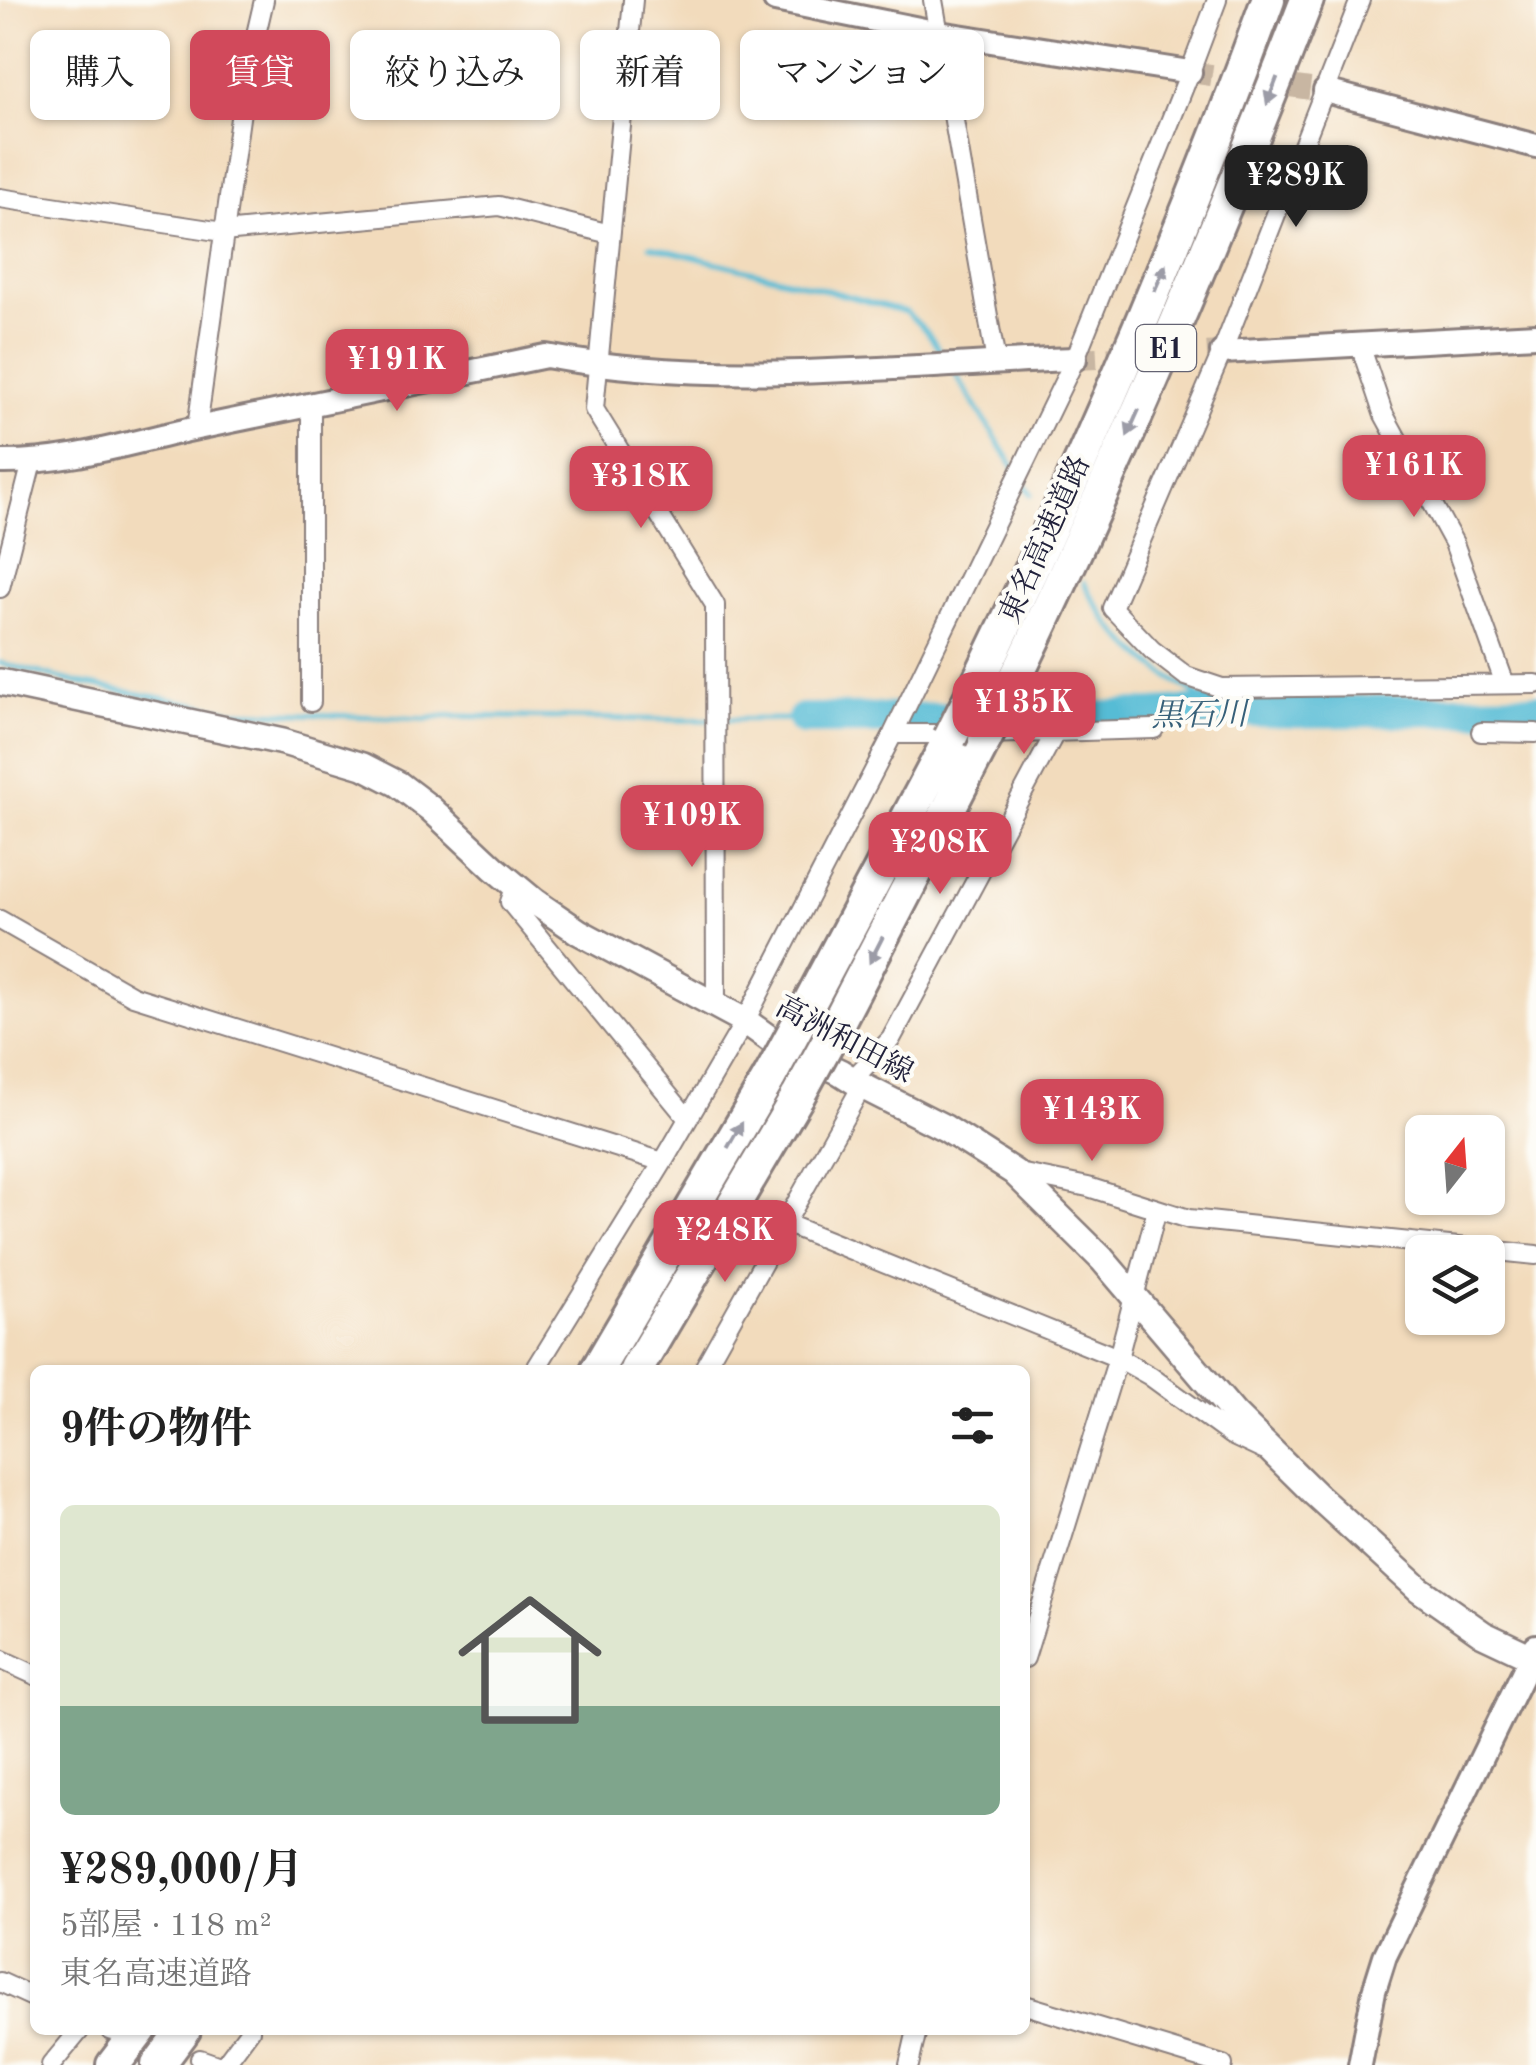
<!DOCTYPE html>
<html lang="ja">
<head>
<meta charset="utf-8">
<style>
  body { margin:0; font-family:"Old Standard TT","Noto Serif JP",serif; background:#f6f6f6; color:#222; height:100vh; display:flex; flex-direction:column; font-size:38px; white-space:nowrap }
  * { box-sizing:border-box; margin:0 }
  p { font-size:32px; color:#767676 }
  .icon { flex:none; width:55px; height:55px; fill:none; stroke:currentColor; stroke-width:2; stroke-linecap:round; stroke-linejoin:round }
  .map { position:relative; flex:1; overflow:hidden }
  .panel { position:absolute; left:30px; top:1365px; width:1000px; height:670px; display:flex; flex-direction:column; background:#fff; border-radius:15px; box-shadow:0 2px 8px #0004 }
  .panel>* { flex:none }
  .hud { position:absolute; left:30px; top:30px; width:1000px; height:90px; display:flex; gap:20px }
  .needle { width:65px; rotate:17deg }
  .buttons { position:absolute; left:1405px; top:1115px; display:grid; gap:20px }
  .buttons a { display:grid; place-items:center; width:100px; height:100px; border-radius:15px; background:#fff; box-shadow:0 2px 8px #0004; font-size:50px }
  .price { position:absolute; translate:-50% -85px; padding:0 22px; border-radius:20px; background:#d1495b; color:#fff; font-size:32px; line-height:65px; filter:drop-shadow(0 2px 5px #0008) }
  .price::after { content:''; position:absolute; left:50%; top:60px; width:30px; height:22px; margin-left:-15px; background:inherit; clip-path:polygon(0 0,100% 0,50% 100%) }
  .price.current { background:#222; color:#fff }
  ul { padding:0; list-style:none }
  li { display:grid; align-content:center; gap:20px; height:530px; padding:0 30px }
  li span { display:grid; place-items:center; height:310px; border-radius:15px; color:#555 }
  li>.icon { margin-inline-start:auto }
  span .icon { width:180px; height:180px; fill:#fffc; stroke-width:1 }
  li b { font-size:42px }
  h2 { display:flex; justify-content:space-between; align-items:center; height:120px; padding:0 30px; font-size:42px }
  .pill { padding:0 35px; border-radius:15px; background:#fff; box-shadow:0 2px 8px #0004; font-size:35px; line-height:90px }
  .pill.current { background:#d1495b; color:#fff }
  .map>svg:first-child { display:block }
</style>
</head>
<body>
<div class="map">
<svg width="1536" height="2065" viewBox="0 0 1536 2065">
  <rect width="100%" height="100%" fill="#fdfcf7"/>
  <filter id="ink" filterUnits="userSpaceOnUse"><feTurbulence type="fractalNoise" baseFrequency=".01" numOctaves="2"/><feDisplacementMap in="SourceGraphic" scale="20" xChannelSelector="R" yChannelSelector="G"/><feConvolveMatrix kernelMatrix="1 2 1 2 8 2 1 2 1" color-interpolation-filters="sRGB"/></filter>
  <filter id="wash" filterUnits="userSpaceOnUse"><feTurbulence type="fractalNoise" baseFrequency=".0048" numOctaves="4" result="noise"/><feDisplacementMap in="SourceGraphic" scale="40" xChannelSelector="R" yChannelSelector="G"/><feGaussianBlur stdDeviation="2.25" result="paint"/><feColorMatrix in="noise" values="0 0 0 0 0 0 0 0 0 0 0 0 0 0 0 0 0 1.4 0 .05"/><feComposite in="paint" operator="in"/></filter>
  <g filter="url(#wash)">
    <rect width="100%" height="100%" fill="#f2dbbc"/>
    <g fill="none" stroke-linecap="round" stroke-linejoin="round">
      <path stroke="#57bcd5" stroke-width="5" d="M650 246 815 287 906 312 927 332 946 359
        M955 373 1015 469
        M1021 479 1031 494
        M1084 583C1092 596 1100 611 1109 623 1140 661 1181 686 1222 710
        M0 663 79 683 232 711 426 719 446 716 687 720 803 719"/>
      <path stroke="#57bcd5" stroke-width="32" d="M803 719 1085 718 1222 710 1294 712 1536 709"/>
    </g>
  </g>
  <g filter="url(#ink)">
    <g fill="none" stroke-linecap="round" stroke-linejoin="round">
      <path stroke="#c8b6a2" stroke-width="22" stroke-dasharray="22 11" stroke-linecap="butt" d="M1190 72 1325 91
        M1075 359 1222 352"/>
      <g stroke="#8a7e7c" stroke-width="22">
        <path id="minor" d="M633 0 594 409 715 605 716 1006
          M933 0 996 362
          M1360 0 1222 352 1112 608 1152 650 1186 676 1222 688 1536 684
          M0 198 223 232 499 206 610 234
          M1360 345 1383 413 1454 543 1505 684
          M197 428 245 82 264 0
          M0 588 32 462
          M311 702V405
          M1481 732 1536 733
          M893 734H957
          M983 734 1154 729
          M516 886 510 902 688 1119
          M0 920 133 996 663 1162
          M852 1080 891 1039 1055 733
          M1014 1172 1088 1187 1189 1219 1536 1255
          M787 1224 1118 1358 1150 1376 1231 1435 1263 1450
          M535 1370 663 1162 745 1021 893 734 1075 359 1190 72 1217 0
          M703 1370 862 1086
          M1025 1658 1118 1358 1157 1209
          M0 1659 35 1675
          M0 1982 35 1998
          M1025 2005 1223 2065
          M110 2030 113 2031
          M200 2059 217 2065
          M51 2065 80 2030
          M224 2065 250 2030
          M909 2065 917 2030"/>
      </g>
      <g stroke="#8a7e7c" stroke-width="28">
        <path id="tertiary" d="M775 0 939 33 1190 72
          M1325 91 1536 146
          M1222 352 1536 335
          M0 462C72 463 133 441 202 427 316 403 431 380 546 356 720 388 899 365 1075 359
          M1360 2065 1374 1991 1385 1956 1536 1646"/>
      </g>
      <g stroke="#8a7e7c" stroke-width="30">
        <path id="secondary" d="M0 682 283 742 363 766 398 784 431 809 494 868 535 902 579 932 745 1021 770 1039 840 1072 862 1086 945 1128 1014 1172 1102 1259 1235 1415 1315 1494 1419 1589 1483 1634 1536 1659"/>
      </g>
      <g stroke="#8a7e7c" stroke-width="38">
        <path id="motorway" d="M976 686C1085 462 1183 233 1268 0
          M1010 690C1119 464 1217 234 1307 0
          M803 1015 950 738
          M832 1034 985 739
          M597 1370 769 1078
          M636 1370 798 1096
          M113 2065 140 2030
          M158 2065 184 2030"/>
      </g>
      <use href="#minor" stroke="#fff" stroke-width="18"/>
      <use href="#tertiary" stroke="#fff" stroke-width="22"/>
      <use href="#secondary" stroke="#fff" stroke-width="25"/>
      <use href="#motorway" stroke="#fff" stroke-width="32"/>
      <g stroke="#8a7e7c" stroke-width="38" stroke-linecap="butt">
        <path id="motorway-bridge" d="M950 738 976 686
          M985 739 1010 690
          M769 1078 803 1015
          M798 1096 832 1034"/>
      </g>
      <use href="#motorway-bridge" stroke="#fff" stroke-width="32"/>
    </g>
    <defs><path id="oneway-solid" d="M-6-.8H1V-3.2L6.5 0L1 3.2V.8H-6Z" transform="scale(2.5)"/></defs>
    <g fill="#9c9ca7">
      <use href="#oneway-solid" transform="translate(1272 91) rotate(111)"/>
      <use href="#oneway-solid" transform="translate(1160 278) rotate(-67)"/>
      <use href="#oneway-solid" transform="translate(1133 423) rotate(114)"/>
      <use href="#oneway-solid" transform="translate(876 950) rotate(117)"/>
      <use href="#oneway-solid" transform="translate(735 1135) rotate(-60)"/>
    </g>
  </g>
  <g text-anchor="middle" stroke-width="8" stroke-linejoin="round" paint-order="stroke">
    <rect fill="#fdfcf7" stroke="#646373" stroke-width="2.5" x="1136" y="325" width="60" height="46" rx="8"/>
    <g font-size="28" font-weight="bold" fill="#22223b">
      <text x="1166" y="358">E1</text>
    </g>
    <g font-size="30" fill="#22223b" stroke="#fdfcf7">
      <text transform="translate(1044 539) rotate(-66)" y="10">東名高速道路</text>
      <text transform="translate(845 1039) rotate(28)" y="10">高洲和田線</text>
    </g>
    <g font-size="32" font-style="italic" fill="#376079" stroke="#fdfcf7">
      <text transform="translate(1199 714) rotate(-1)" y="11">黒石川</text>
    </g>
  </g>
</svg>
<div class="buttons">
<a><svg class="needle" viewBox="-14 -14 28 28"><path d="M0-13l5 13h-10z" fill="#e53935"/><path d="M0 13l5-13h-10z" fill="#767676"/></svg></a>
<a><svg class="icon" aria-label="layers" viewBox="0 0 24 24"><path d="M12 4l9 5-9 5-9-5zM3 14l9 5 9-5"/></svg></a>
</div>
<b class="price current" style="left:1296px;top:230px">¥289K</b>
<b class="price" style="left:397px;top:414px">¥191K</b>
<b class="price" style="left:1414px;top:520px">¥161K</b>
<b class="price" style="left:641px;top:531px">¥318K</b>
<b class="price" style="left:1024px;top:757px">¥135K</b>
<b class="price" style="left:692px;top:870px">¥109K</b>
<b class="price" style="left:940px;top:897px">¥208K</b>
<b class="price" style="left:1092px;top:1164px">¥143K</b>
<b class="price" style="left:725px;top:1285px">¥248K</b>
<div class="hud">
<a class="pill">購入</a>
<a class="pill current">賃貸</a>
<a class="pill">絞り込み</a>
<a class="pill">新着</a>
<a class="pill">マンション</a>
</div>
<section class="panel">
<h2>9件の物件<svg class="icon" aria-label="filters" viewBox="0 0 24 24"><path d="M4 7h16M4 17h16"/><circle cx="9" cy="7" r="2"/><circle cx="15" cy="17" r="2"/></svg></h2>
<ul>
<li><span style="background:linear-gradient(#dfe7d0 65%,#7fa58c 0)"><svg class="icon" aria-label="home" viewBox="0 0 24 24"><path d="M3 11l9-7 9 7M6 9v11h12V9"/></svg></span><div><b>¥289,000/月</b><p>5部屋 · 118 m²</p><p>東名高速道路</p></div></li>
</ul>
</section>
</div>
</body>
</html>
